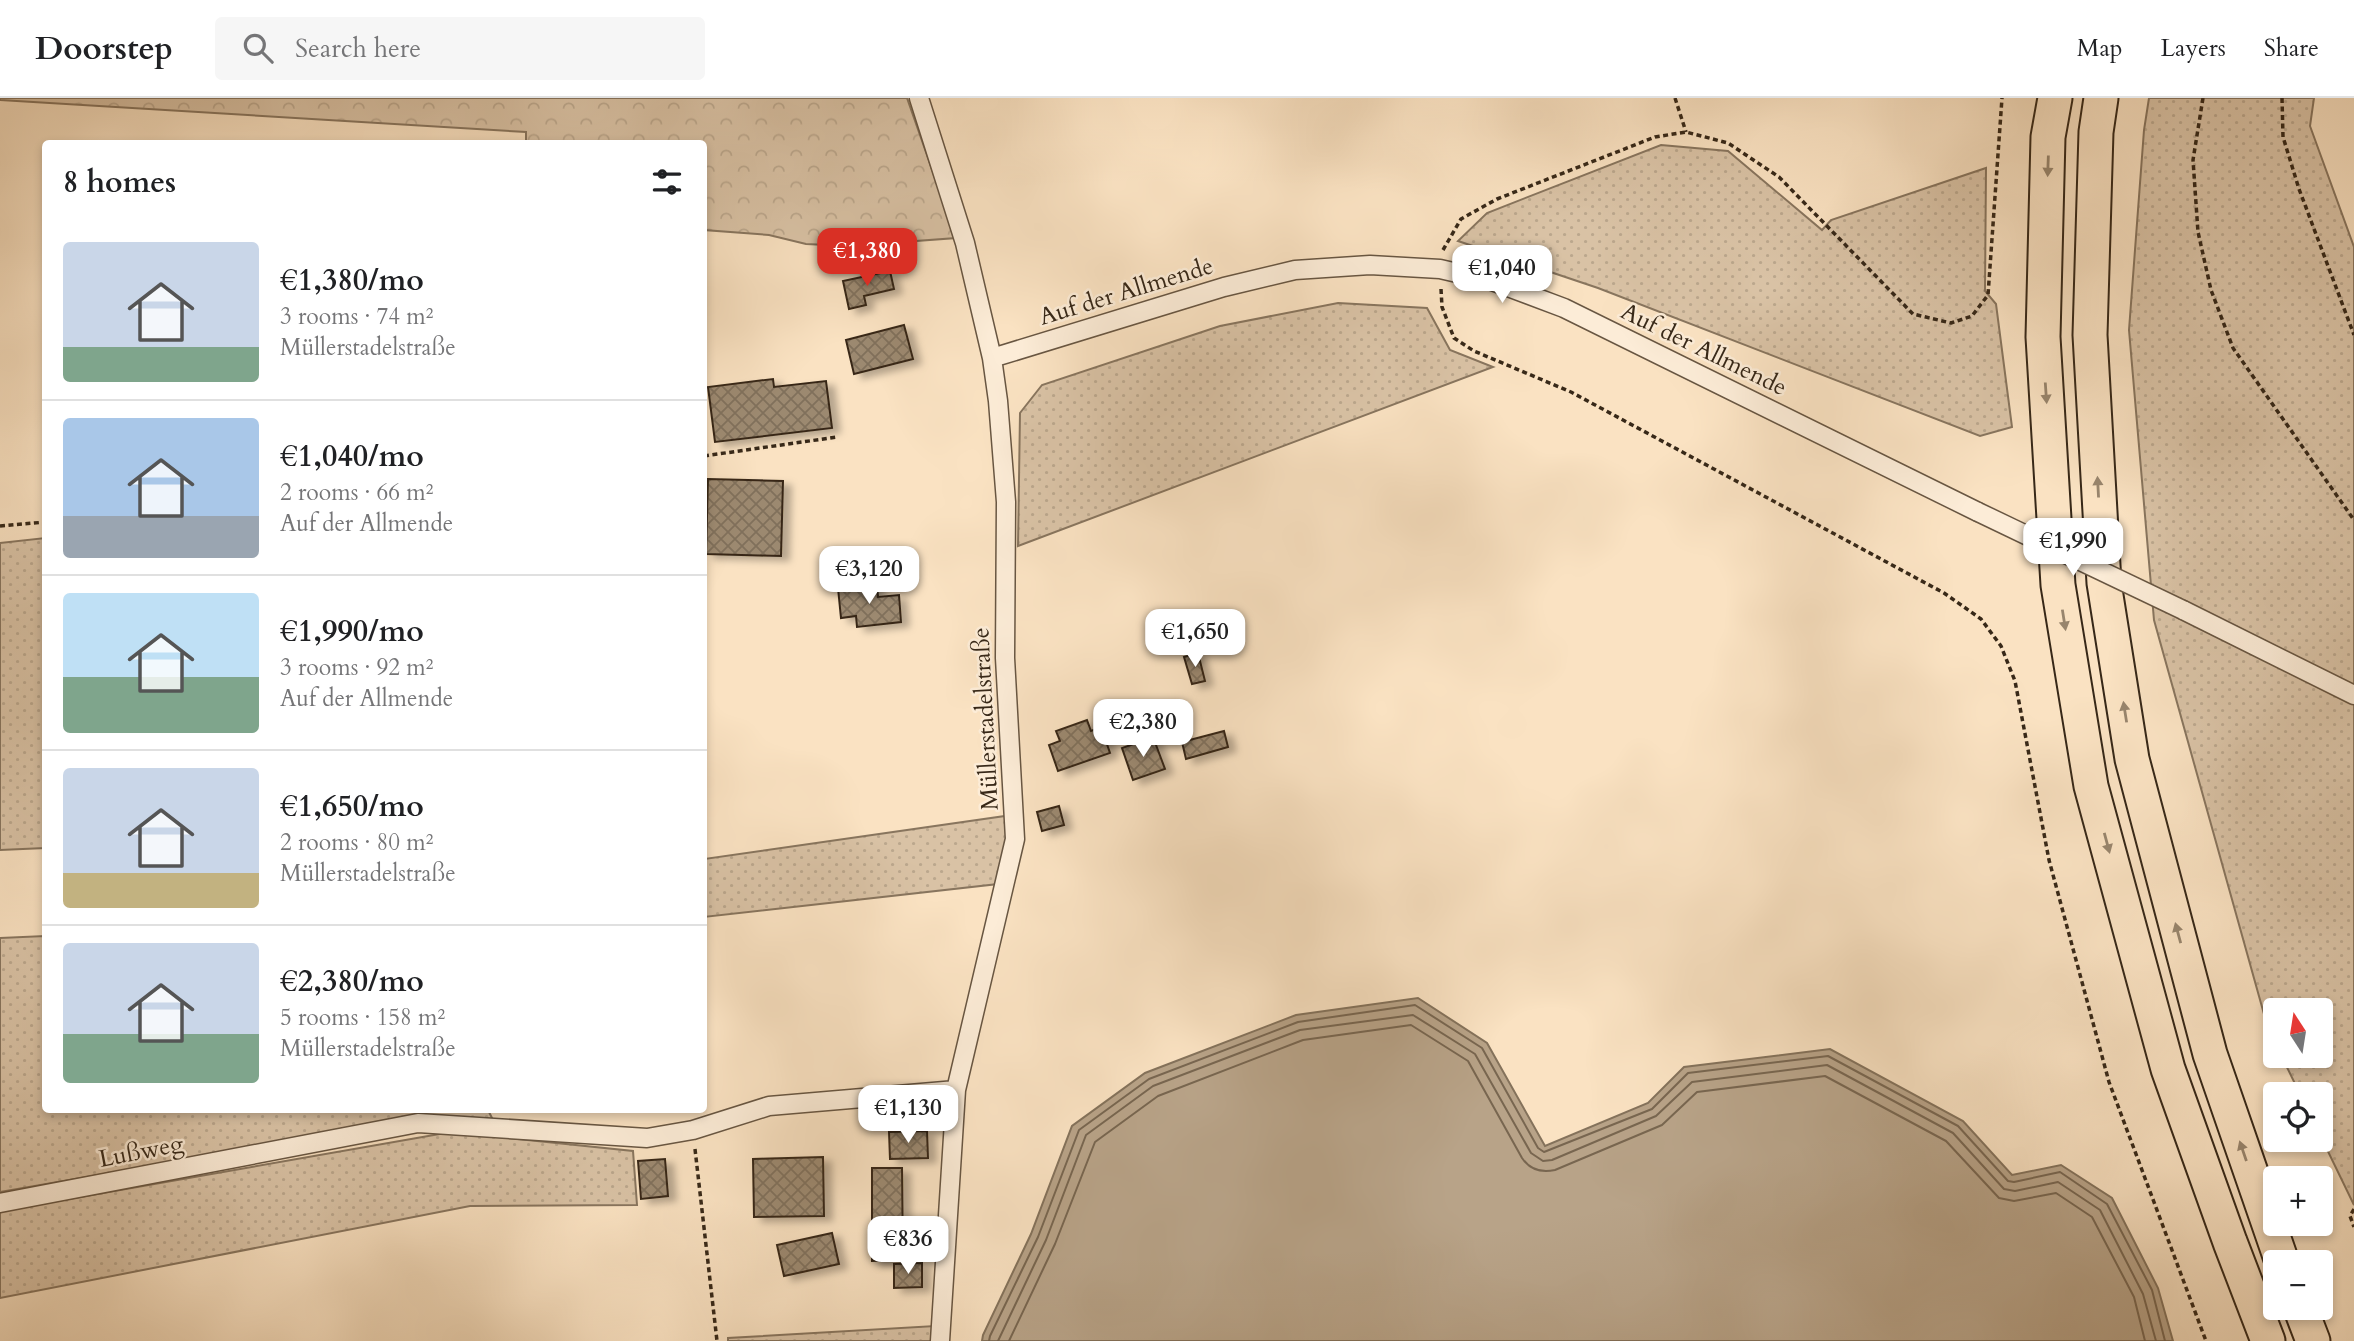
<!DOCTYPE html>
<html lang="en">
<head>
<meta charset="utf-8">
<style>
  body { margin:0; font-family:Cardo,serif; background:#f6f6f6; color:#202124; height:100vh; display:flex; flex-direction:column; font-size:26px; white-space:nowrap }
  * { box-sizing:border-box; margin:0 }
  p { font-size:23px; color:#757577 }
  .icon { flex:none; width:38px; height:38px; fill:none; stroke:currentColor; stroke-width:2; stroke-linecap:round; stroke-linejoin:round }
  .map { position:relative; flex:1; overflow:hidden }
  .drawer { position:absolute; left:42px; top:42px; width:665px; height:973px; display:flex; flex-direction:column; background:#fff; border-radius:7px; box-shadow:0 4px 10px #0003 }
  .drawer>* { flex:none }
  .needle { width:46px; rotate:348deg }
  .buttons { position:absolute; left:2263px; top:900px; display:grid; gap:14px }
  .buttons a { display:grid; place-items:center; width:70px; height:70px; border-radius:7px; background:#fff; box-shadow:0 4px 10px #0003; font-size:35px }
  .price { position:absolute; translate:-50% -60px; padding:0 16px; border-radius:14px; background:#fff; color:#222; font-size:23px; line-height:46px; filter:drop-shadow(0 2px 4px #0008) }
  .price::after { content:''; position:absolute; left:50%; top:42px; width:21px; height:16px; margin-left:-10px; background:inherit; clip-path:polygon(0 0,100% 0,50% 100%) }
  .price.on { background:#d93025; color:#fff }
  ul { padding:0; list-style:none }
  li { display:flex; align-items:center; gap:21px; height:175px; padding:0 21px }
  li+li { border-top:2px solid #e0e0e0 }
  li span { display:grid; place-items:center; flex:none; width:196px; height:140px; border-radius:7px; color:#555 }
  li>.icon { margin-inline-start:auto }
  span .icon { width:84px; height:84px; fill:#fffc; stroke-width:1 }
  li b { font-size:30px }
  h2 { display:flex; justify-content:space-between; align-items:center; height:84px; padding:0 21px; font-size:30px }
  header { display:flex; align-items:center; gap:42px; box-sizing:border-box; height:98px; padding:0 35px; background:#fff; border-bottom:2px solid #e0e0e0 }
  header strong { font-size:33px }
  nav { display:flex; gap:38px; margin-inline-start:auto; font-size:24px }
  .search { width:490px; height:63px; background:#f6f6f6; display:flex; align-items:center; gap:18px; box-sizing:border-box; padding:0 24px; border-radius:7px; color:#757577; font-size:26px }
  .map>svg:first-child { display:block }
</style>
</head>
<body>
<header>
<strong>Doorstep</strong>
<div class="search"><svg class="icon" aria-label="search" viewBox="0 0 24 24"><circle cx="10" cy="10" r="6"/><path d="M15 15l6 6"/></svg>Search here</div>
<nav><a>Map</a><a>Layers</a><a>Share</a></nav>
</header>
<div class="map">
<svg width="2354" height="1243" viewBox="0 0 2354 1243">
  <defs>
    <pattern id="grass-dots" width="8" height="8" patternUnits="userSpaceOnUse" patternTransform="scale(1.75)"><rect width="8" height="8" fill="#d9c2a5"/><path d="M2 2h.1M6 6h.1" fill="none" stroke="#bba78d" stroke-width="1.8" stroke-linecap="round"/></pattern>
    <pattern id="forest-crowns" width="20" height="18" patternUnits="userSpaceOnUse" patternTransform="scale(1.75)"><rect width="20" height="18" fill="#d9c2a5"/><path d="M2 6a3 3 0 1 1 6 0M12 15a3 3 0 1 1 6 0" fill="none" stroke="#bba78d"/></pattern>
    <pattern id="building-cross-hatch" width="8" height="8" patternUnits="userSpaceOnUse" patternTransform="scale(1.75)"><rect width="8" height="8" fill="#9c8970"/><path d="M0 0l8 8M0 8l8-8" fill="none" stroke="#80705b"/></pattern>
    <filter id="shadow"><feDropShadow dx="8" dy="4.5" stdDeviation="3.5" flood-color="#0004"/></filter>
  </defs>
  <rect width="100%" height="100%" fill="#fae2c2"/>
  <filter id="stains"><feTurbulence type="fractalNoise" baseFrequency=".00286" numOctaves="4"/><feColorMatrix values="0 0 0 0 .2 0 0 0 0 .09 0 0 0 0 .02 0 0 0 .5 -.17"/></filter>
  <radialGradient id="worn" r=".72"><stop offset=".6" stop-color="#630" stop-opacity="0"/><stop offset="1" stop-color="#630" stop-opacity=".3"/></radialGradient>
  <path fill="url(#grass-dots)" stroke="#88755e" stroke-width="2" d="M2149 0H2314L2310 28 2354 149V1107L2321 1039 2320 996H2300L2281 957H2320V912H2275V946L2269 934 2154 522 2129 232 2144 32Z
    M1661 47 1728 53 1822 132 1831 122 1986 70 1985 193 1996 206 2012 329 1980 338 1598 190 1458 143 1487 115Z
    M1338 205 1427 210 1450 252 1493 269 1018 448 1020 315 1042 287 1220 228Z
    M45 440V750L0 752V445Z
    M1012 717 998 786 704 819V761Z
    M45 838 46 1012H488L494 1024 414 1022 0 1094V840Z
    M451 1034 633 1053 637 1107 470 1108 0 1200V1113Z
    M935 1228 933 1243H728V1240Z"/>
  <path fill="url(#forest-crowns)" stroke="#88755e" stroke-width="2" d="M0 0H907L956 140 848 148 806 146 769 137 704 132V46L526 45V34L0 2Z"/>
  <path fill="#b8a388" stroke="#84725b" stroke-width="2" d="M1418 900 1487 945 1545 1048 1648 1005 1684 969 1830 951 1963 1023 2012 1077 2061 1067 2112 1100 2158 1190 2173 1243H982L983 1237 1031 1136 1072 1028 1145 975 1296 917Z"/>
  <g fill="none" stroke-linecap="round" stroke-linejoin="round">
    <path stroke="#786650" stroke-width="2" d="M989 1243 990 1238 1038 1139 1079 1032 1149 981 1298 924 1415 907 1482 950 1538 1050 1544 1054 1652 1011 1688 975 1828 958 1958 1028 2008 1083 2014 1084 2060 1074 2107 1106 2152 1192 2165 1243
      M998 1243 1046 1142 1086 1037 1153 988 1300 932 1413 917 1475 956 1531 1055 1543 1063 1552 1062 1656 1018 1692 984 1827 967 1953 1035 2004 1091 2015 1093 2058 1084 2100 1112 2143 1196 2156 1243
      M1009 1243 1055 1146 1095 1044 1158 998 1303 942 1411 927 1468 963 1522 1060C1530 1072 1541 1075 1555 1072L1662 1027 1697 994 1825 978 1946 1043 1999 1100 2014 1103 2056 1095 2092 1119 2134 1199 2145 1243"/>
  </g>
  <path fill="url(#building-cross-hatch)" stroke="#372818" stroke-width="2" filter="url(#shadow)" d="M890 173 894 191 864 198 866 207 849 211 843 183Z
    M904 227 913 261 854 276 846 242Z
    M773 281 774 289 826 283 832 330 715 344 708 289Z
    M708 381 783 383 781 458 706 456Z
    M877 486 878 499 899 497 901 524 857 529 856 518 841 520 838 490Z
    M1198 555 1205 583 1192 586 1184 559Z
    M1087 622 1091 633 1101 629 1110 655 1058 673 1049 647 1060 643 1056 633Z
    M1224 633 1228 649 1186 661 1182 644Z
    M1153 639 1165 671 1133 682 1122 650Z
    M1059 708 1064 727 1042 733 1037 714Z
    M927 1033 928 1060 890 1061 889 1034Z
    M823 1059 824 1118 754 1119 753 1061Z
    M665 1061 668 1098 641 1101 638 1063Z
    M872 1070H902L903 1162 872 1163Z
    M832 1135 839 1166 784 1178 777 1147Z
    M922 1165V1189L894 1190V1166Z"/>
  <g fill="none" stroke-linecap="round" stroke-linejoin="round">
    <g stroke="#685642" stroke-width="21">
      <path id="minor" d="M919 0 965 145 992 260 998 303 1006 404 1005 560 1015 741 956 992 940 1243
        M992 260 1224 189 1295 172 1370 167 1440 171 1492 183 1564 210 1978 414
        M2183 512 2354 597
        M0 1105 418 1025 647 1040 693 1032 769 1008 956 992"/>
    </g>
    <g stroke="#372818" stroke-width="37">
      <path id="motorway" d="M2055 0 2048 39 2043 239 2058 487 2091 688 2168 971 2230 1144 2268 1243
        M2101 0 2096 34 2090 237 2104 485 2132 661 2210 956 2282 1164
        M2300 1209 2313 1243"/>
    </g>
    <path stroke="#372818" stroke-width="3.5" stroke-dasharray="5 3.5" stroke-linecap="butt" d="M1675 0 1686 34
      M2203 0 2193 62 2198 134 2211 192 2233 250 2354 422
      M2282 0 2283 39 2299 91 2354 237
      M1443 152 1461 121 1497 101 1655 39 1686 34 1728 45 1779 79 1913 216 1951 225 1972 218 1988 197 2002 0
      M1441 191 1442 209 1454 240 1474 253 1571 294 1944 495 1981 521 2001 548 2015 583 2049 762 2109 984 2206 1243
      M704 358 837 339
      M0 428 46 424
      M695 1051 717 1243
      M2354 1111 2350 1118 2354 1129"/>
    <use href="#minor" stroke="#fcecd7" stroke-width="18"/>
    <use href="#motorway" stroke="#fae2c2" stroke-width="33"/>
    <g stroke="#685642" stroke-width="21" stroke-linecap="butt">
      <path id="minor-bridge" d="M1978 414 2183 512"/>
    </g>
    <use href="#minor-bridge" stroke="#fcecd7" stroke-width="18"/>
  </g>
  <defs><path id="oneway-solid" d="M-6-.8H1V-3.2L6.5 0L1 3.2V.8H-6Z" transform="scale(1.75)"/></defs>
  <g fill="#98856d">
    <use href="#oneway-solid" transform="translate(2048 68) rotate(92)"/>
    <use href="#oneway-solid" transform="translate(2046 295) rotate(86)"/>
    <use href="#oneway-solid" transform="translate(2098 389) rotate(-93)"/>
    <use href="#oneway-solid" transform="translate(2064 522) rotate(81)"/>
    <use href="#oneway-solid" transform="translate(2125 614) rotate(-99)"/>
    <use href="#oneway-solid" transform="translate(2107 745) rotate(75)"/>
    <use href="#oneway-solid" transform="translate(2178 835) rotate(-105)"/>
    <use href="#oneway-solid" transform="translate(2243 1053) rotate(-109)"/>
  </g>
  <g text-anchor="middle" stroke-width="5" stroke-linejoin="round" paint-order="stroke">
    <g font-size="24" fill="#372818" stroke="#fcecd7">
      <text transform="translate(1126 193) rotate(-17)" y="8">Auf der Allmende</text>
      <text transform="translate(1704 251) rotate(26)" y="8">Auf der Allmende</text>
      <text transform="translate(985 621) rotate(-93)" y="8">Müllerstadelstraße</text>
      <text transform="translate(141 1053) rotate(-11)" y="8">Lußweg</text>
    </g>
  </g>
  <rect width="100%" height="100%" filter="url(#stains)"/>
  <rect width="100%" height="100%" fill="url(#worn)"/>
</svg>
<div class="buttons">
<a><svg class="needle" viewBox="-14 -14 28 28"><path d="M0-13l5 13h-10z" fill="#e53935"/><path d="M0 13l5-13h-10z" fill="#757577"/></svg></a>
<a><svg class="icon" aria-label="locate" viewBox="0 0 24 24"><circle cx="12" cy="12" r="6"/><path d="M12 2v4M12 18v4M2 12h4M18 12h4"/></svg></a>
<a>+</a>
<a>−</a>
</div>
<b class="price on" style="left:867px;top:190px">€1,380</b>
<b class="price" style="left:1502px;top:207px">€1,040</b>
<b class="price" style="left:2073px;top:480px">€1,990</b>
<b class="price" style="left:869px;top:508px">€3,120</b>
<b class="price" style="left:1195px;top:571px">€1,650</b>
<b class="price" style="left:1143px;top:661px">€2,380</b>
<b class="price" style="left:908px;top:1047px">€1,130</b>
<b class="price" style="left:908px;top:1178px">€836</b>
<section class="drawer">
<h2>8 homes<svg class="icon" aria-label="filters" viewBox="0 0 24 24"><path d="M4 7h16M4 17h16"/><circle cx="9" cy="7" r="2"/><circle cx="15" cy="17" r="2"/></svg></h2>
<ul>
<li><span style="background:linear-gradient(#c9d6e8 75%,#7fa58c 0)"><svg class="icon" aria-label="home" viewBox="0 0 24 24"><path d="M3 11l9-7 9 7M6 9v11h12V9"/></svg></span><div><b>€1,380/mo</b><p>3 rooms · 74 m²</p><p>Müllerstadelstraße</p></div></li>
<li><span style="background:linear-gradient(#a9c7e8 70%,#9aa5b1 0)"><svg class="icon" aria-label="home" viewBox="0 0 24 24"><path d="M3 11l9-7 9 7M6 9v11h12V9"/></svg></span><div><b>€1,040/mo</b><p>2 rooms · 66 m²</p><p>Auf der Allmende</p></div></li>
<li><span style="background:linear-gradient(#bfe0f5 60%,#7fa58c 0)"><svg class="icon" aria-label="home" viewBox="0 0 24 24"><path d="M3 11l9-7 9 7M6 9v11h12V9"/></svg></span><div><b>€1,990/mo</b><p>3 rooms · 92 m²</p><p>Auf der Allmende</p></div></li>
<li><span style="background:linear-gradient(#c9d6e8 75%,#c2b280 0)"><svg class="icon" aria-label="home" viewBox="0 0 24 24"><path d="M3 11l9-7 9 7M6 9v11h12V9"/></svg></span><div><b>€1,650/mo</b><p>2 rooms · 80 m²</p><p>Müllerstadelstraße</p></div></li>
<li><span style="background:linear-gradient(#c9d6e8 65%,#7fa58c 0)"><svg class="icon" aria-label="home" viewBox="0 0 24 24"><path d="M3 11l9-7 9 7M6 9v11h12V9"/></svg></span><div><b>€2,380/mo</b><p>5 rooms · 158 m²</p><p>Müllerstadelstraße</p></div></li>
</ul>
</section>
</div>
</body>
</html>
